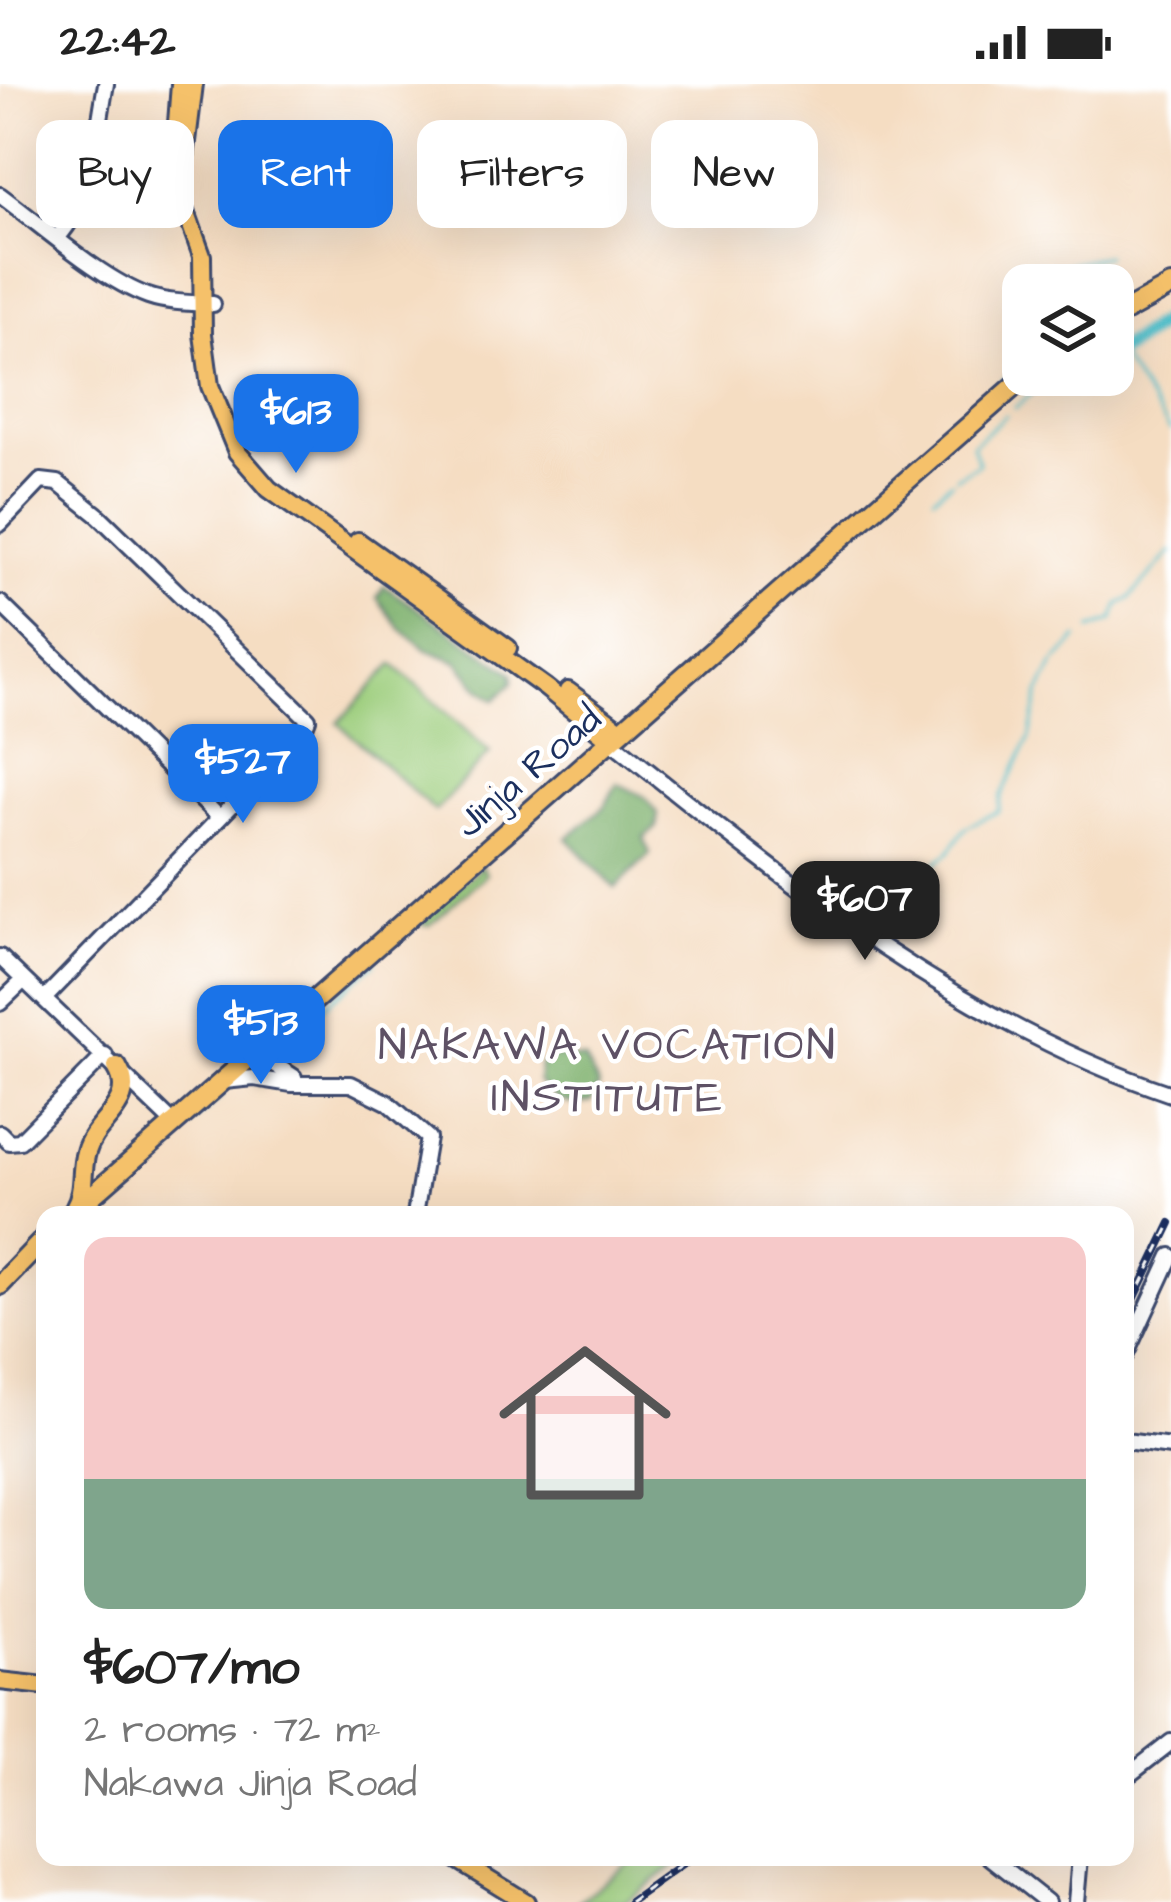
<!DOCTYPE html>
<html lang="en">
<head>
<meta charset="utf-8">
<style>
  body { margin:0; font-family:"Architects Daughter",sans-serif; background:#f2f2f2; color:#222; height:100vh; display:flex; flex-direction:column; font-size:45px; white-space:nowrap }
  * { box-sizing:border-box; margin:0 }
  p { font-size:39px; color:#767676 }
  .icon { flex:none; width:66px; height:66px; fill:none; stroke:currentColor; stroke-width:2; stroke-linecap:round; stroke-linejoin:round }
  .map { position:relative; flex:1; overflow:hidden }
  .side { position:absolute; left:36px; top:1122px; width:1098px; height:660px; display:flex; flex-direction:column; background:#fff; border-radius:24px; box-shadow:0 12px 48px #0002 }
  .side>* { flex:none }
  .guide { position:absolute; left:36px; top:36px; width:1101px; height:108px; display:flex; gap:24px }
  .fabs { position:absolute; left:1002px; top:180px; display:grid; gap:24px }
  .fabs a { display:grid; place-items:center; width:132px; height:132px; border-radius:24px; background:#fff; box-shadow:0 12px 48px #0002; font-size:60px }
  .price { position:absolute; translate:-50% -102px; padding:0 27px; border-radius:24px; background:#1a73e8; color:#fff; font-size:39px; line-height:78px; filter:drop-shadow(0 3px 6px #0008) }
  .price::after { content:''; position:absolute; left:50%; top:72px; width:36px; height:27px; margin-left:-18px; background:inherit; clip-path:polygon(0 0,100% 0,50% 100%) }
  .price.active { background:#222; color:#fff }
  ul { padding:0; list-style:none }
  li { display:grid; align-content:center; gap:24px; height:636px; padding:0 48px }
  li+li { border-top:3px solid #e0e0e0 }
  li span { display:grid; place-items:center; height:372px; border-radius:24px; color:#555 }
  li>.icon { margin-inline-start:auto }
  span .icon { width:216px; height:216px; fill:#fffc; stroke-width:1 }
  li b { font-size:51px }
  .tag { padding:0 42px; border-radius:24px; background:#fff; box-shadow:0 12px 48px #0002; font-size:42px; line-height:108px }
  .tag.active { background:#1a73e8; color:#fff }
  .status { display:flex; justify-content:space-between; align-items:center; height:84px; padding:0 60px; background:#fff; direction:ltr }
  .status svg { height:33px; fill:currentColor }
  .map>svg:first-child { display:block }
</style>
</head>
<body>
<div class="status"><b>22:42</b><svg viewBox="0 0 49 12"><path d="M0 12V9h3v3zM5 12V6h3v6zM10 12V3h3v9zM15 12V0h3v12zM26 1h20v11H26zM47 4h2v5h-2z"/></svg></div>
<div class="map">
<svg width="1171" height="1818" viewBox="0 0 1171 1818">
  <rect width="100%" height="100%" fill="#fff"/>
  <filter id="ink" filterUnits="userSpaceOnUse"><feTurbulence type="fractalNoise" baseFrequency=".00833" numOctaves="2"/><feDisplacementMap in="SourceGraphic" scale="24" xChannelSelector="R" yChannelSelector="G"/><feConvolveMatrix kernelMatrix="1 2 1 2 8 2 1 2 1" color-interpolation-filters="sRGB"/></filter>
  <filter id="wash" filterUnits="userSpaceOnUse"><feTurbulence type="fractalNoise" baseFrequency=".004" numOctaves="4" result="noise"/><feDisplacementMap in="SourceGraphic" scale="48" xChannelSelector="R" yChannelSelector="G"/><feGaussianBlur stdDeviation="2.7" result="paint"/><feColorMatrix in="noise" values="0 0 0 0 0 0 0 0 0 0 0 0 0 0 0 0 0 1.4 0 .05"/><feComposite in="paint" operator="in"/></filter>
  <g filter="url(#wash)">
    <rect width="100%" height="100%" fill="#f5ddc2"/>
    <path fill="#9ccd7c" stroke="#5c7e6d" stroke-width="3" d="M393 580 490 668 435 727 338 639Z
      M482 782 486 790 430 841H422V837Z
      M637 1773H686L625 1818H578Z"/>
    <path fill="#7db06c" stroke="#4c7065" stroke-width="3" d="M384 502 513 589V598L495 616 479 604 458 578 425 565 400 544 377 514Z
      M617 699 645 713 658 729 656 744 644 754 650 770 615 804 567 754 605 722Z
      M552 972 584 975 599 1002 591 1018C566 1022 554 1017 538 997L540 980Z"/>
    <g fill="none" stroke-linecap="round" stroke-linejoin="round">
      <path stroke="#53c0cb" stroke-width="3" d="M1025 191 1106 171
        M1159 194 1171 188
        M1113 222 1151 198
        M1113 263 1171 347
        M1000 298 1023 280
        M1015 324 1053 291
        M956 393 979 380 972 361 1006 331
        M934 412 952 397
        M1091 545 1113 536 1119 520 1129 515 1171 468
        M847 827 863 820 906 814 923 791 948 769 966 743 999 727 1001 713 1030 654 1039 610 1054 580 1078 554
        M271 967 375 879
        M249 987 264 974
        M216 1018 223 1008
        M156 1071 210 1023"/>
      <path stroke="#53c0cb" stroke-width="15" d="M1122 265 1171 233"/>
    </g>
  </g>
  <g filter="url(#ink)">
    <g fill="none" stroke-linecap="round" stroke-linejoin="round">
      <g stroke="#3c496d" stroke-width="20">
        <path id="minor" d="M0 111C41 141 102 196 148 212 168 219 191 219 213 220
          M58 153C94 113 96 51 106 0
          M0 440 41 397 58 399 99 432 308 635 303 648 45 914
          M0 519 218 732
          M611 657C783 795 959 939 1171 1010
          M0 873 173 1039
          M0 919 24 896
          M264 960 272 979 294 993
          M224 997 254 994 291 1000H351L387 1018 428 1054 415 1131
          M0 1049 9 1058 20 1057 105 971
          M1125 1272 1171 1172
          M1125 1357 1171 1363
          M1125 1694 1171 1658
          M990 1773 1047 1818
          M1076 1818 1080 1773"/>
      </g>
      <g stroke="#3c496d" stroke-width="22">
        <path id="major" d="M180 0 173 91 202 172 203 250 210 302 237 368 269 405 546 604 611 657
          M184 82 194 0
          M358 457 508 564
          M568 607 622 647
          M0 1597 45 1602
          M453 1773 526 1818"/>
      </g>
      <g stroke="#3c496d" stroke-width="24">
        <path id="highway" d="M1113 234 1171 202
          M75 1124C86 1105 80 1088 86 1068 95 1035 139 1021 117 983
          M70 1131 1027 291
          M0 1201 45 1154"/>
      </g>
      <use href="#minor" stroke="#fff" stroke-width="14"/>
      <use href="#major" stroke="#f5c16b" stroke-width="16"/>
      <use href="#highway" stroke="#f5c16b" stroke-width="18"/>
      <g stroke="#1b2f5e" stroke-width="8">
        <path id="rail" d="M1125 1234 1171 1139
          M630 1818 693 1773"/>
      </g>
      <use href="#rail" stroke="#fff" stroke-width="3" stroke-dasharray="9" stroke-linecap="butt"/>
    </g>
  </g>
  <g text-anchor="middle" stroke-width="9" stroke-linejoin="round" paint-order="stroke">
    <g font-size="39" fill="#1b2f5e" stroke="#fff">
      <text transform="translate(527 686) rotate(-41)" y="14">Jinja Road</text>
    </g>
    <g font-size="45" letter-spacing="3" fill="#5e5165" stroke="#fff">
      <text x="608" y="975">NAKAWA VOCATION<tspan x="608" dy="52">INSTITUTE</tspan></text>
    </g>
  </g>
</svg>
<div class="fabs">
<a><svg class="icon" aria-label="layers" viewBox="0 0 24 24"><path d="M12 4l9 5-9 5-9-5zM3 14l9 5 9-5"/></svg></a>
</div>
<b class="price" style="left:296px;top:392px">$613</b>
<b class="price" style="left:243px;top:742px">$527</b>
<b class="price active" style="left:865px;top:879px">$607</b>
<b class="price" style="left:261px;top:1003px">$513</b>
<div class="guide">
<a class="tag">Buy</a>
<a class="tag active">Rent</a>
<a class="tag">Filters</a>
<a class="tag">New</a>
</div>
<section class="side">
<ul>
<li><span style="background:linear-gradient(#f6c9c9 65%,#7fa58c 0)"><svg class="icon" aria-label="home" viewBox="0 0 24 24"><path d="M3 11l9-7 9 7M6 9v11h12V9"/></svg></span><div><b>$607/mo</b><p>2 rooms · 72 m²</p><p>Nakawa Jinja Road</p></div></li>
</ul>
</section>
</div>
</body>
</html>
